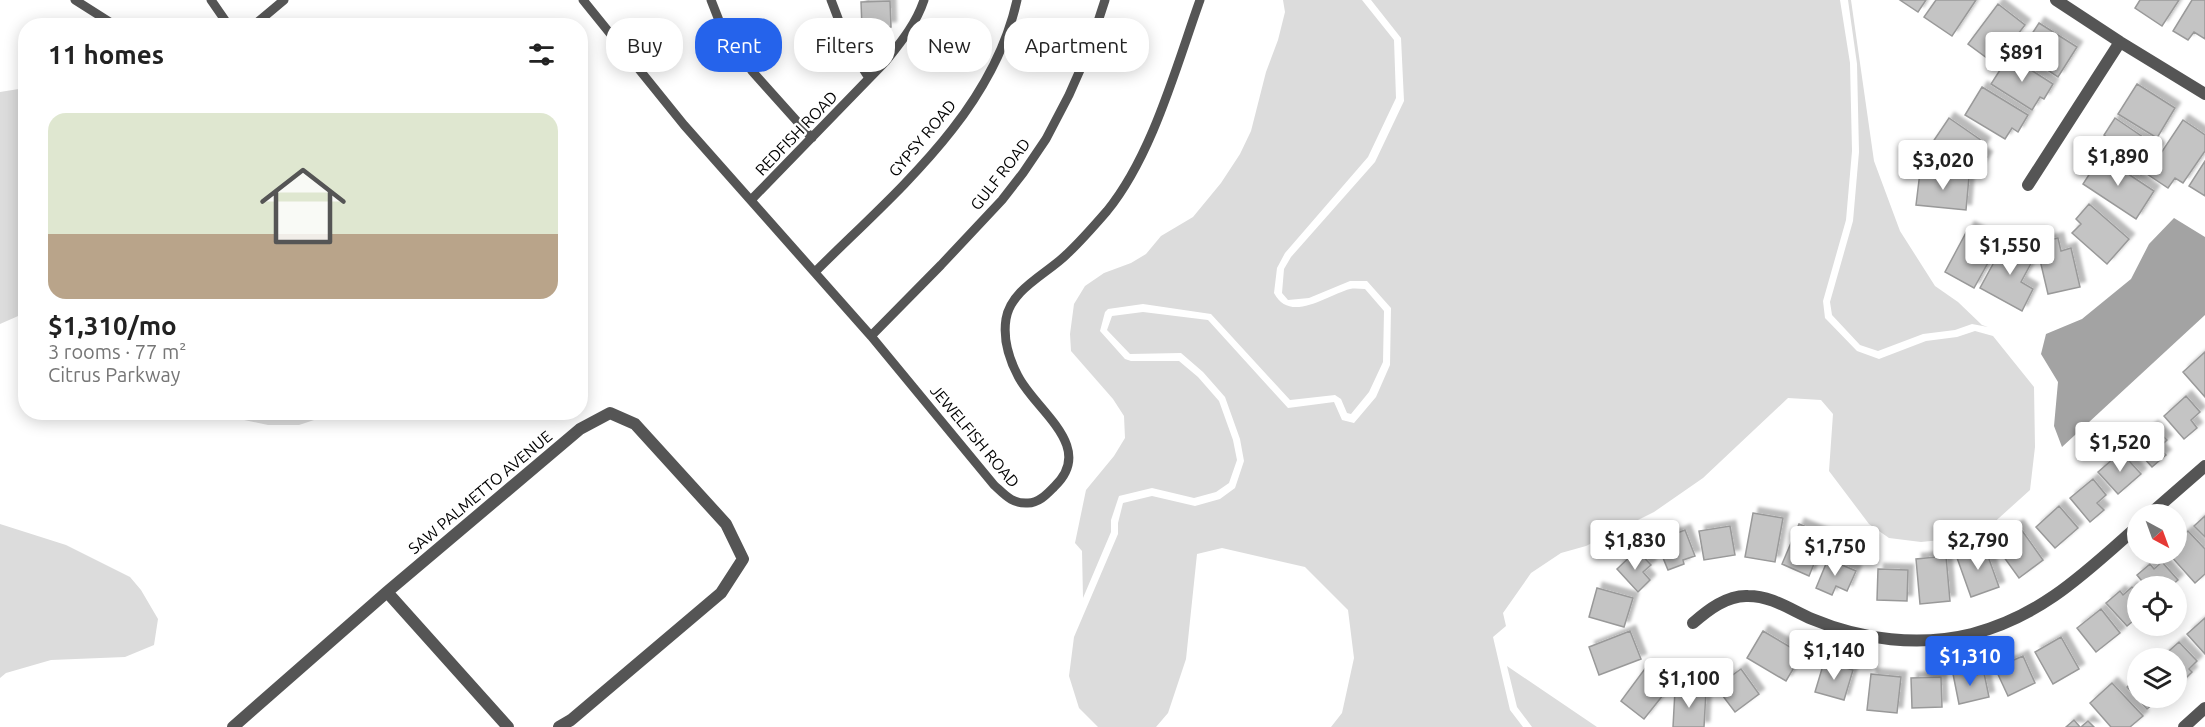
<!DOCTYPE html>
<html lang="en">
<head>
<meta charset="utf-8">
<style>
  body { margin:0; font-family:Ubuntu,sans-serif; background:#f2f2f2; color:#222; height:100vh; display:flex; flex-direction:column; font-size:22px; white-space:nowrap }
  * { box-sizing:border-box; margin:0 }
  p { font-size:20px; color:#767676 }
  .icon { flex:none; width:33px; height:33px; fill:none; stroke:currentColor; stroke-width:2; stroke-linecap:round; stroke-linejoin:round }
  .map { position:relative; flex:1; overflow:hidden }
  .side { position:absolute; left:18px; top:18px; width:570px; height:402px; display:flex; flex-direction:column; background:#fff; border-radius:24px; box-shadow:0 3px 15px #0003 }
  .side>* { flex:none }
  .hud { position:absolute; left:606px; top:18px; width:570px; height:54px; display:flex; gap:12px }
  .needle { width:39px; rotate:139deg }
  .buttons { position:absolute; left:2127px; top:504px; display:grid; gap:12px }
  .buttons a { display:grid; place-items:center; width:60px; height:60px; border-radius:50%; background:#fff; box-shadow:0 3px 15px #0003; font-size:30px }
  .price { position:absolute; translate:-50% -51px; padding:0 14px; border-radius:6px; background:#fff; color:#222; font-size:20px; line-height:39px; filter:drop-shadow(0 2px 3px #0008) }
  .price::after { content:''; position:absolute; left:50%; top:36px; width:18px; height:14px; margin-left:-9px; background:inherit; clip-path:polygon(0 0,100% 0,50% 100%) }
  .price.active { background:#2563eb; color:#fff }
  ul { padding:0; list-style:none }
  li { display:grid; align-content:center; gap:12px; height:318px; padding:0 30px }
  li span { display:grid; place-items:center; height:186px; border-radius:18px; color:#555 }
  li>.icon { margin-inline-start:auto }
  span .icon { width:108px; height:108px; fill:#fffc; stroke-width:1 }
  li b { font-size:26px }
  h2 { display:flex; justify-content:space-between; align-items:center; height:72px; padding:0 30px; font-size:26px }
  .chip { padding:0 21px; border-radius:24px; background:#fff; box-shadow:0 3px 15px #0003; font-size:21px; line-height:54px }
  .chip.active { background:#2563eb; color:#fff }
  .map>svg:first-child { display:block }
</style>
</head>
<body>
<div class="map">
<svg width="2205" height="727" viewBox="0 0 2205 727">
  <defs>
    <filter id="shadow"><feDropShadow dx="5.5" dy="-5.5" stdDeviation="1.5" flood-color="#0004"/></filter>
  </defs>
  <rect width="100%" height="100%" fill="#fff"/>
  <path fill="#dcdcdc" d="M1283 0H1362L1394 40 1396 98 1368 157 1285 253 1277 268 1274 293C1290 324 1327 295 1350 289 1355 288 1360 289 1365 289L1384 311 1383 362 1369 392 1351 414 1347 413 1341 399 1335 395 1290 400 1211 314 1143 304 1108 309 1105 312 1100 331 1125 359 1131 361H1179L1198 377 1219 401 1233 440 1237 460 1229 483 1216 492 1194 498 1152 488 1119 496 1111 520V532L1083 598 1082 551 1075 543 1086 490 1114 456 1125 438 1124 416 1113 399 1071 351 1070 334 1074 304 1085 286 1104 273 1131 263 1146 254 1161 236 1193 217 1221 183 1240 154 1251 131 1266 72 1278 40 1285 12Z
    M1371 0H1840L1850 63 1852 151 1846 220 1823 301 1825 318 1857 351 1879 359 1926 341 1957 337 1975 331 1993 336 2034 387 2035 447 2030 490 1979 536 1921 542 1889 538 1869 524 1829 471 1833 414 1821 400 1788 398 1703 478 1654 512 1586 546 1561 553 1531 573 1503 613 1506 626 1493 637 1510 710 1523 727H1331L1342 713 1354 658 1348 610 1305 567 1222 548 1197 554 1186 659 1168 713 1156 727H1098L1079 708 1069 676 1074 637 1118 534V523L1123 503 1152 496 1195 506 1220 499 1235 488 1244 461 1240 439 1225 397 1203 372 1181 353 1130 354 1107 330 1112 316 1143 312 1208 320 1288 408 1334 402 1342 420 1354 423 1376 397 1390 365 1391 308 1367 281H1350L1309 298 1288 300 1282 293 1284 269 1291 257 1375 162 1404 101 1401 38Z
    M1848 0H1851L1874 161 1900 231 1935 286 1958 302 1982 325 1988 327 1972 324 1955 330 1923 334 1878 351 1860 345 1832 315 1830 302 1853 221 1859 152 1857 64Z
    M25 88V313L0 324V92Z
    M211 413H335L299 425H268Z
    M0 524 66 545 130 577 141 590 158 619 154 645 125 657 51 660 6 673 0 678Z
    M1507 666 1597 727H1532L1517 707Z"/>
  <path fill="#a3a3a3" d="M2174 218 2205 237V315L2062 447 2054 426 2058 382 2041 354 2046 334 2082 319 2131 279 2149 244Z"/>
  <path fill="#c4c4c4" stroke="#999" stroke-width="1.5" filter="url(#shadow)" d="M1900 0H1926L1918 12Z
    M1936 0H1976L1952 36 1924 17Z
    M2140 0H2179L2162 26 2135 8Z
    M2192 0H2205V39L2194 32 2188 40 2173 31Z
    M890 1 891 27 862 28 861 2Z
    M1998 4 2025 25 1995 64 1968 44Z
    M2039 23 2077 47 2058 77 2020 52Z
    M2009 56 2053 84 2044 99 2040 97 2032 110 1991 84Z
    M2137 84 2175 108 2157 138 2118 114Z
    M1982 87 2028 115 2018 132 2012 128 2005 139 1965 115Z
    M1949 118 1985 143 1979 152 1987 157 1976 174 1952 158 1945 169 1924 155Z
    M2115 118 2159 148 2141 175 2102 149 2109 139 2104 135Z
    M2183 120 2205 135V151L2183 183 2175 178 2168 188 2147 174Z
    M2101 156 2154 191 2136 219 2083 184Z
    M2205 161V196L2189 186Z
    M1920 172 1969 177 1966 210 1916 205Z
    M2089 204 2129 239 2107 264 2072 233 2081 224 2076 219Z
    M1969 227 1999 243 1974 288 1945 272Z
    M2058 238 2061 251 2071 248 2080 287 2048 294 2036 243Z
    M2006 240 2035 256 2021 282 2033 289 2022 311 1980 288Z
    M2205 352V397L2183 372Z
    M2186 396 2200 412 2191 420 2197 428 2184 439 2164 416Z
    M2153 426 2167 440 2159 448 2166 455 2152 467 2132 445Z
    M2121 452 2141 474 2118 494 2098 472Z
    M2093 479 2106 495 2097 503 2104 510 2090 522 2070 498Z
    M2059 506 2078 528 2055 548 2036 527Z
    M1753 513 1783 518 1775 562 1745 557Z
    M2205 516V537L2194 526Z
    M1799 524 1826 535 1809 576 1782 564Z
    M2018 525 2043 560 2019 578 1993 542Z
    M1730 526 1735 555 1704 560 1699 531Z
    M1685 530 1695 556 1683 560 1684 564 1668 570 1656 541Z
    M2188 531 2205 549V574L2195 583 2169 554H2176V541Z
    M1984 545 1999 587 1971 597 1956 555Z
    M1637 550 1651 565 1643 572 1650 580 1638 592 1617 569Z
    M1946 556 1950 601 1920 604 1916 559Z
    M1828 559 1856 571 1847 591 1836 586 1832 595 1816 588Z
    M2162 562 2178 580 2171 586H2146L2137 575 2150 564 2154 569Z
    M1878 569 1908 570 1907 601 1877 600Z
    M2132 587 2138 593V617L2127 626 2106 603 2120 591 2123 595Z
    M1597 588 1633 598 1624 627 1589 617Z
    M2101 609 2120 633 2096 652 2077 628Z
    M2205 618V654L2187 634Z
    M1630 631 1641 659 1599 675 1589 647Z
    M1763 631 1802 654 1786 681 1747 658Z
    M2061 637 2079 669 2053 684 2035 652Z
    M2179 642 2197 661 2189 669 2192 672 2179 685 2176 682V658H2161Z
    M2023 656 2035 683 2008 696 1995 668Z
    M1824 662 1853 670 1844 700 1815 692Z
    M1647 666 1671 685 1644 719 1621 701Z
    M1741 669 1759 694 1735 712 1716 687Z
    M1970 670 1971 676 1984 673 1989 697 1959 704 1953 674Z
    M1871 674 1901 677 1897 713 1867 710Z
    M1941 677 1942 707 1912 708 1911 678Z
    M2138 677V698H2160L2147 709 2127 687Z
    M2112 683 2143 716 2130 727H2111L2090 703Z
    M1675 690 1706 691 1704 727H1673Z
    M2074 720 2080 727H2066Z
    M2088 721 2094 727H2081Z"/>
  <g fill="none" stroke-linecap="round" stroke-linejoin="round">
    <path stroke="#777" stroke-width="3" stroke-dasharray="1.5 3" stroke-linecap="butt" d="M884 27 885 33
      M870 28V44"/>
    <path stroke="#555" stroke-width="9" d="M75 0 116 26
      M211 0 229 26
      M583 0 684 125 871 336 994 485C1005 495 1012 504 1028 503 1039 503 1047 494 1054 487 1097 447 1035 410 1018 376 1009 359 1003 338 1006 319 1011 289 1047 274 1067 254 1081 241 1094 226 1107 211 1152 156 1176 67 1200 0
      M711 0 722 28 752 71 812 138
      M831 0 849 47 869 78
      M253 26 284 0
      M751 200 886 61C901 42 916 24 924 0
      M815 272C894 193 992 114 1017 0
      M871 336 941 265 1002 200 1023 173 1046 139 1069 95 1088 52 1105 0"/>
    <path stroke="#555" stroke-width="12" d="M2056 0 2120 42 2205 94
      M2028 185 2120 42
      M2150 514 2205 466
      M387 592 508 727
      M1693 623C1708 610 1727 595 1748 596 1772 596 1791 610 1812 619 1862 640 1919 647 1972 634 2042 616 2086 572 2138 526
      M233 727 387 592 580 429 610 413 635 424 726 524 743 559 721 593 571 720 559 727
      M2184 727 2205 708"/>
  </g>
  <g text-anchor="middle" stroke-width="5" stroke-linejoin="round" paint-order="stroke">
    <g font-size="16" fill="#000" stroke="#fff">
      <text transform="translate(796 133) rotate(-46)" y="6">REDFISH ROAD</text>
      <text transform="translate(922 138) rotate(-50)" y="6">GYPSY ROAD</text>
      <text transform="translate(1000 174) rotate(-52)" y="6">GULF ROAD</text>
      <text transform="translate(975 436) rotate(50)" y="6">JEWELFISH ROAD</text>
      <text transform="translate(480 492) rotate(-40)" y="6">SAW PALMETTO AVENUE</text>
    </g>
  </g>
</svg>
<div class="buttons">
<a><svg class="needle" viewBox="-14 -14 28 28"><path d="M0-13l5 13h-10z" fill="#e53935"/><path d="M0 13l5-13h-10z" fill="#767676"/></svg></a>
<a><svg class="icon" aria-label="locate" viewBox="0 0 24 24"><circle cx="12" cy="12" r="6"/><path d="M12 2v4M12 18v4M2 12h4M18 12h4"/></svg></a>
<a><svg class="icon" aria-label="layers" viewBox="0 0 24 24"><path d="M12 4l9 5-9 5-9-5zM3 14l9 5 9-5"/></svg></a>
</div>
<b class="price" style="left:2022px;top:83px">$891</b>
<b class="price" style="left:2118px;top:187px">$1,890</b>
<b class="price" style="left:1943px;top:191px">$3,020</b>
<b class="price" style="left:2010px;top:276px">$1,550</b>
<b class="price" style="left:2120px;top:473px">$1,520</b>
<b class="price" style="left:1635px;top:571px">$1,830</b>
<b class="price" style="left:1978px;top:571px">$2,790</b>
<b class="price" style="left:1835px;top:577px">$1,750</b>
<b class="price" style="left:1834px;top:681px">$1,140</b>
<b class="price active" style="left:1970px;top:687px">$1,310</b>
<b class="price" style="left:1689px;top:709px">$1,100</b>
<div class="hud">
<a class="chip">Buy</a>
<a class="chip active">Rent</a>
<a class="chip">Filters</a>
<a class="chip">New</a>
<a class="chip">Apartment</a>
</div>
<section class="side">
<h2>11 homes<svg class="icon" aria-label="filters" viewBox="0 0 24 24"><path d="M4 7h16M4 17h16"/><circle cx="9" cy="7" r="2"/><circle cx="15" cy="17" r="2"/></svg></h2>
<ul>
<li><span style="background:linear-gradient(#dfe7d0 65%,#b9a48a 0)"><svg class="icon" aria-label="home" viewBox="0 0 24 24"><path d="M3 11l9-7 9 7M6 9v11h12V9"/></svg></span><div><b>$1,310/mo</b><p>3 rooms · 77 m²</p><p>Citrus Parkway</p></div></li>
</ul>
</section>
</div>
</body>
</html>
